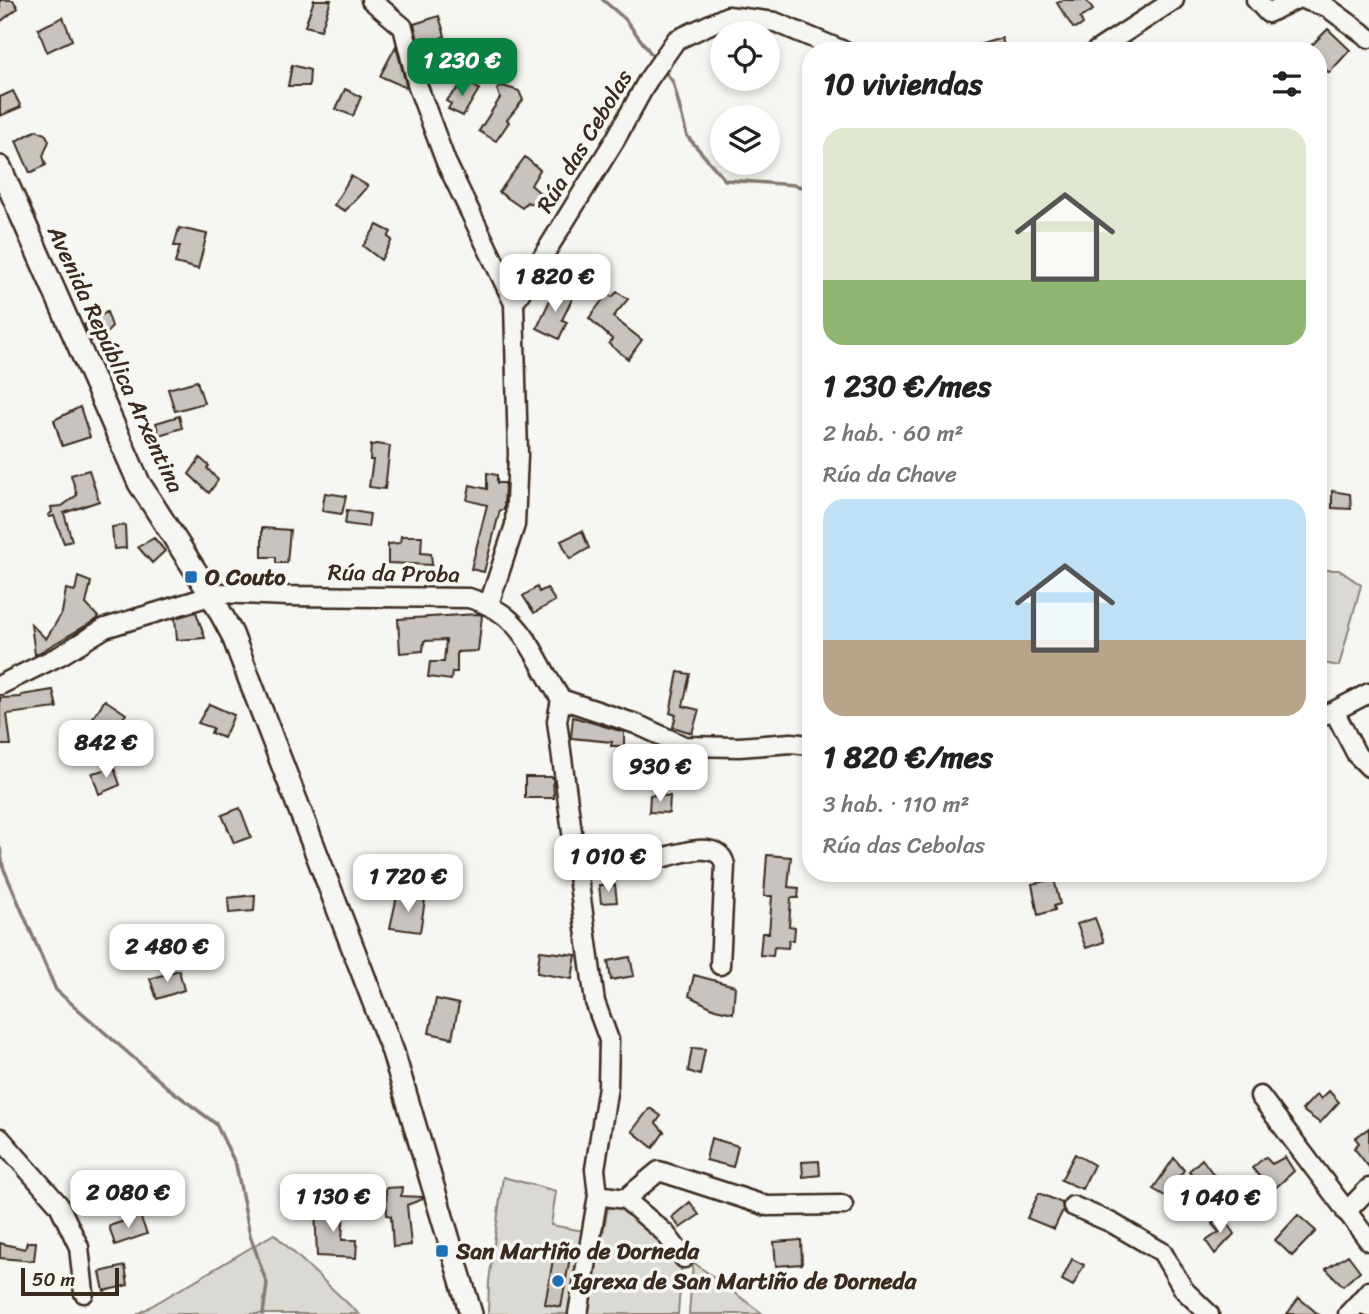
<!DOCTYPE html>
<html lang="es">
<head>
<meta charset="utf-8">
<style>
  body { margin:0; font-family:Sriracha,sans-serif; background:#f2f2f2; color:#222; height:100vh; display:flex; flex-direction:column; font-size:26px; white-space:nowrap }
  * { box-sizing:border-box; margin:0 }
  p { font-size:23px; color:#767676 }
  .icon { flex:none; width:38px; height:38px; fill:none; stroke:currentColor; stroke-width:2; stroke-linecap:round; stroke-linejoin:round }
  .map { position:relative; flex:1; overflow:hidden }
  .drawer { position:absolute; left:802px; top:42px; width:525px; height:840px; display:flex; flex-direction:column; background:#fff; border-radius:28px; box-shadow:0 4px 10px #0003 }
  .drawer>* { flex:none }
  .buttons { position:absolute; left:710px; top:21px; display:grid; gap:14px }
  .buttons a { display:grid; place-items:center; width:70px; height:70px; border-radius:50%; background:#fff; box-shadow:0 4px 10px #0003; font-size:35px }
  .scale { position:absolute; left:21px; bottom:18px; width:98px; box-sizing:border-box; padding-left:7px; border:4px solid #3b2a1e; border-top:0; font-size:19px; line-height:24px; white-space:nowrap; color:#3b2a1e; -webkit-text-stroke:5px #f6f6f2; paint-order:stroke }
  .price { position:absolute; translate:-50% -60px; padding:0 16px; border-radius:14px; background:#fff; color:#222; font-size:23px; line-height:46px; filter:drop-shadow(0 2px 4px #0008) }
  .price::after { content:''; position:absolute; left:50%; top:42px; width:21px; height:16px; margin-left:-10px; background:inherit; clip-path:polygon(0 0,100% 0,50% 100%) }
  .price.selected { background:#0b8043; color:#fff }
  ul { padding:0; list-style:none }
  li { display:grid; align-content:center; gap:14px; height:371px; padding:0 21px }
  li span { display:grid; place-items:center; height:217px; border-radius:21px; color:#555 }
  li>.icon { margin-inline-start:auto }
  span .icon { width:126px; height:126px; fill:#fffc; stroke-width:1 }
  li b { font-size:30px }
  h2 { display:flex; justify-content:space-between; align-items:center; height:84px; padding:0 21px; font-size:30px }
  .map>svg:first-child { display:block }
</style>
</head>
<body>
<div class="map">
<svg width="1369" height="1314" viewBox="0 0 1369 1314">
  <rect width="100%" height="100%" fill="#f6f6f2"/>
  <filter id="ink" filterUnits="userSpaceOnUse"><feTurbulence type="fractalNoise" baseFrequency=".0143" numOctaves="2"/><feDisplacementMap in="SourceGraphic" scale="14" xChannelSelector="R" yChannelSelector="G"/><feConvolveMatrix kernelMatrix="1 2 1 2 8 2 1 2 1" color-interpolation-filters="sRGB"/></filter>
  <g filter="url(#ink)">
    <path fill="#dad9d3" stroke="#8a8278" stroke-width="2" d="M1318 570H1339L1361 585 1339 666 1318 662Z
      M503 1177 556 1191 551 1225 589 1232 570 1314H488L489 1281Z
      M623 1207 682 1259 678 1314H586L608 1208Z
      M274 1234 359 1314H138Z
      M693 1262 763 1314H689Z"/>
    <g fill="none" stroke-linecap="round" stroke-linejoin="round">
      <path stroke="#857a71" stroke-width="3.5" d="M603 0 625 19 655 59
        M662 68 673 82 687 136 725 180 795 185 810 190
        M0 848 3 867 56 990 167 1087 216 1124 236 1165 250 1235 267 1284 263 1314"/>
    </g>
    <path fill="#c8c3be" stroke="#3b2a1e" stroke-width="2" d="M0 0H13L18 8 0 22Z
      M314 0H331L321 30 305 26Z
      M1063 0H1086L1093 10 1080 18 1083 24 1079 27 1073 28 1057 3Z
      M439 16 445 36 420 48 414 24Z
      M63 17 72 40 47 52 38 29Z
      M1328 29 1350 50 1329 73 1318 61V51H1306Z
      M1002 38 1005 51H968V48Z
      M396 46 407 88 380 76Z
      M292 65 310 70 309 86H288Z
      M465 81 479 89 463 116 448 109 451 104 446 101Z
      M503 86 519 91 523 100 507 120 509 122 496 141 479 131 500 98 497 89Z
      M345 89 361 97 353 116 336 109Z
      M13 91 21 107 0 116V97Z
      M37 130 46 135 49 141 43 156 46 165 30 173 16 141Z
      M525 157 540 170 531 185 540 193 531 204 527 202 522 208 499 192Z
      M351 176 368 186 345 211 334 205Z
      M377 225 391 232 388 237 392 240 381 260 363 246Z
      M179 228 207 234 198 269 175 263 180 246H174Z
      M555 289 573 297 562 320 567 322 559 339 537 328Z
      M617 292 628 299 613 317 642 340 628 359 609 344 612 339 589 318 607 294 612 297Z
      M107 312 112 326 107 333 91 341 84 325Z
      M197 381 204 403 175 411 168 389Z
      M80 407 90 437 62 446 54 420Z
      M179 416 182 428 159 435 156 423Z
      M377 444 390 446 385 489 369 487 373 460H370L371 445Z
      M200 458 209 466 207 468 218 480 209 493 189 474Z
      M89 470 99 501 64 513 72 541 64 543 54 516 49 517 48 515 52 512 51 507 62 506 77 495 71 475Z
      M487 473 497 475V483H505L504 510H500L484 572 471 569 487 505 467 500 470 485 487 489Z
      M1332 491 1350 494 1351 509 1332 508Z
      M325 493 346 496 342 514 322 511Z
      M347 510 370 514 368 527 345 524Z
      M125 525 126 548 114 549 112 527Z
      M262 528 290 530 287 563H276V557H262Z
      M582 531 589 548 570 559 561 541Z
      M401 536H422L421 553 431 554 432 565 388 563V544L400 543Z
      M154 538 165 551 152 563 138 547Z
      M78 577 91 582 86 604 99 618 35 655 31 624 46 639 62 613 66 589 75 591Z
      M537 587 539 592 547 588 555 601 534 613 523 596Z
      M196 612 205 638 177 640 175 618Z
      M478 614 482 615 478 651 457 652V672H452L451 680 428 677 430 662H444L446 640 424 641 423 651 400 653 398 619Z
      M678 672 690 674 683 706 699 710 692 733 673 727 676 715 670 713Z
      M53 690 57 708 7 714 11 745H0V698L21 697V695Z
      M105 700 126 714 112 733 92 719Z
      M209 704 234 715 224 738 211 733 213 728 198 723Z
      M573 717 624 732V746H611L612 742 571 738Z
      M671 765 695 769 693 786 669 782Z
      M114 768 120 785 99 794 92 773Z
      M525 777H553L554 798H525Z
      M650 795 670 796 669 813 649 812Z
      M240 808 251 837 234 843 222 815Z
      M767 855 791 857 788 887 799 888 798 898H791L789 926 795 927 794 940H789L788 948 774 947 773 956 760 955 762 933H769L772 896H764Z
      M1054 879 1060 904 1054 906 1055 910 1038 915 1032 884Z
      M599 885H615L617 902 601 903Z
      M255 895 254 911 229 913 228 898Z
      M397 896 425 900 420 932 390 928Z
      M1095 918 1104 942 1086 948 1077 924Z
      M540 951 576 955 572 979 537 973Z
      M630 957 634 976 611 980 608 961Z
      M179 970 184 990 157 999 150 979Z
      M694 975 735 986 733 1013 715 1009 689 996Z
      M436 999 459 1004 452 1038 429 1033Z
      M692 1048 705 1049 700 1075 688 1071Z
      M1329 1091 1339 1102 1320 1123 1302 1110 1317 1094 1321 1099Z
      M650 1108 661 1116 656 1123 664 1132 653 1148 632 1131Z
      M1369 1128V1167L1354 1148 1359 1143 1355 1138Z
      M711 1138 738 1146 733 1167 706 1160Z
      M1075 1154 1094 1165 1082 1189 1061 1180Z
      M1265 1157 1272 1164 1285 1157 1294 1171 1272 1191 1252 1168Z
      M1174 1158 1184 1170 1165 1196 1153 1189Z
      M1202 1159 1216 1178 1202 1186 1189 1171Z
      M819 1161 820 1175 803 1177 802 1162Z
      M402 1187 401 1196 422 1197 423 1199 407 1205 411 1245 393 1247 391 1216 387 1215 386 1188Z
      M1039 1193 1062 1203 1063 1210 1054 1229 1027 1218Z
      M690 1202 699 1215 680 1228 672 1217Z
      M315 1208H344L342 1240H357L356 1258 317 1256Z
      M1298 1215 1316 1231 1292 1256 1275 1240Z
      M140 1216 147 1234 115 1245 109 1226Z
      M1223 1216 1234 1234 1215 1254 1206 1241 1219 1232 1212 1224Z
      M801 1240 802 1264 776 1266 774 1242Z
      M27 1242H36L34 1261 0 1258V1243L25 1249Z
      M554 1254 570 1257 561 1307 545 1304Z
      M1348 1255 1360 1271 1343 1286 1326 1269Z
      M1072 1259 1084 1265 1073 1286 1062 1280Z
      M125 1266 128 1285 104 1291 100 1272Z
      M1299 1298 1318 1314H1287Z"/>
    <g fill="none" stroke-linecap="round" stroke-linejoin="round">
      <g stroke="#3b2a1e" stroke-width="23">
        <path id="minor" d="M371 0 403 27 418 87 446 162 514 303
          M1256 0 1268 13 1295 0
          M1305 0 1327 7 1369 38
          M1096 51 1174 0
          M489 604 515 525 518 455 514 303 615 140 648 80 676 40 728 16 775 22 844 51
          M0 685 61 655 105 628 220 593 287 596 469 598C526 614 532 656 561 699L636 724 684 746 739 747 791 743 810 745
          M561 699 557 721 595 1002 609 1040 608 1086 595 1169 598 1195 578 1314
          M1334 711 1369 693
          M1318 717 1334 711 1357 755 1369 767
          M574 861C596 862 619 865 641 863 662 861 718 833 725 865L720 965
          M1260 1096 1369 1241
          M0 1138 59 1205 79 1247 84 1293
          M598 1195 625 1199 659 1171 767 1206 843 1205
          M625 1199 665 1233 684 1258
          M1073 1206 1112 1223 1162 1252 1184 1290 1209 1314
          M1346 1212 1369 1188
          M1369 1291 1361 1300 1369 1308
          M1348 1314 1361 1300"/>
      </g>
      <g stroke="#3b2a1e" stroke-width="26">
        <path id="major" d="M0 167 139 483 211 595 232 634 393 1052 471 1314"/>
      </g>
      <use href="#minor" stroke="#f6f6f2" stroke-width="18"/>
      <use href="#major" stroke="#f6f6f2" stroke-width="21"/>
    </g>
  </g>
  <g fill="#1f6fb2" stroke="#f6f6f2" stroke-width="2.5">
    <rect x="184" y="570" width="14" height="14" rx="3.5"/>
    <rect x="435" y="1244" width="14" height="14" rx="3.5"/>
    <circle cx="558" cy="1281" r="7"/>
  </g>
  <g text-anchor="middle" stroke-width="7" stroke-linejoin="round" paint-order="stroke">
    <g font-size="23" fill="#3b2a1e" stroke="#f6f6f2">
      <text transform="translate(584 141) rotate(-59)" y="8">Rúa das Cebolas</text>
      <text transform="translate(116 359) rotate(65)" y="8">Avenida República Arxentina</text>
      <text transform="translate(394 573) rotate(1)" y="8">Rúa da Proba</text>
    </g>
    <g font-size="23" font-weight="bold" fill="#3b2a1e" stroke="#f6f6f2" text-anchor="start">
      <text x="205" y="585">O Couto</text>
      <text x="456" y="1259">San Martiño de Dorneda</text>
      <text x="572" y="1289">Igrexa de San Martiño de Dorneda</text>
    </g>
  </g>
</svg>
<div class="buttons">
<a><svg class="icon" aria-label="locate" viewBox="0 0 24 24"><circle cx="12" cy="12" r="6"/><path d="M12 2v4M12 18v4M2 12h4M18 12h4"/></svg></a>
<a><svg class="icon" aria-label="layers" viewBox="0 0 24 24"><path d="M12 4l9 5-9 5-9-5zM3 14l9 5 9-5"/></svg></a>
</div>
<div class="scale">50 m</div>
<b class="price selected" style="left:462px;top:98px">1 230 €</b>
<b class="price" style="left:555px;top:314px">1 820 €</b>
<b class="price" style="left:106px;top:780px">842 €</b>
<b class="price" style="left:660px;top:804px">930 €</b>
<b class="price" style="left:608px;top:894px">1 010 €</b>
<b class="price" style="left:408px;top:914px">1 720 €</b>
<b class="price" style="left:167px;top:984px">2 480 €</b>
<b class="price" style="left:128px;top:1230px">2 080 €</b>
<b class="price" style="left:333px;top:1234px">1 130 €</b>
<b class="price" style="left:1220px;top:1235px">1 040 €</b>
<section class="drawer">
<h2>10 viviendas<svg class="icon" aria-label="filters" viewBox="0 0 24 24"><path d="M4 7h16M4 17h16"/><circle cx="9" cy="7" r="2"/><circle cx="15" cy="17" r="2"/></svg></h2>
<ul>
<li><span style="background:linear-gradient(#dfe7d0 70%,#8fb573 0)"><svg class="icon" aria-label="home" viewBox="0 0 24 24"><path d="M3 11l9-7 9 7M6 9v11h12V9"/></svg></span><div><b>1 230 €/mes</b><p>2 hab. · 60 m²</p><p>Rúa da Chave</p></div></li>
<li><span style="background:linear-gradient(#bfe0f5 65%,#b9a48a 0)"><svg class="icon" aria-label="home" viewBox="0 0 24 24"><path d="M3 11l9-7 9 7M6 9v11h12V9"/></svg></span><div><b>1 820 €/mes</b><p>3 hab. · 110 m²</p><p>Rúa das Cebolas</p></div></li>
</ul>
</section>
</div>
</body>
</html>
